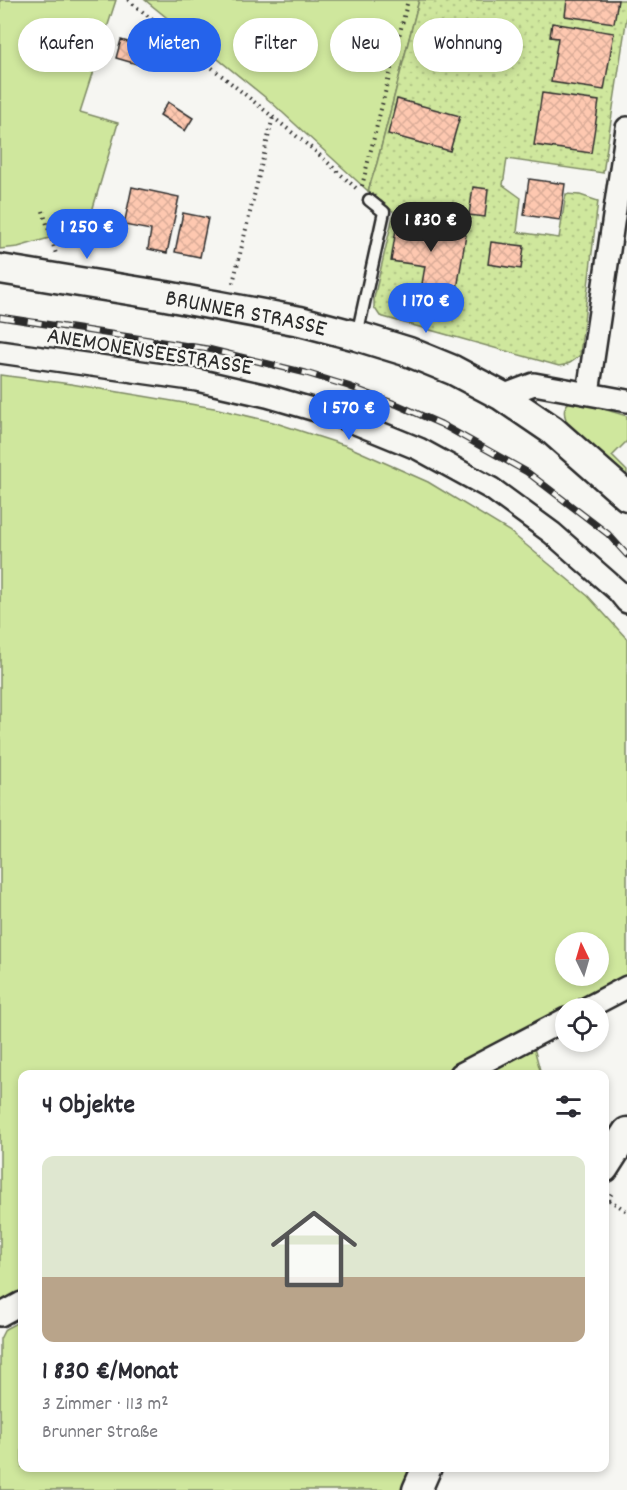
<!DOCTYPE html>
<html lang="de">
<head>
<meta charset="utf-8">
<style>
  body { margin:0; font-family:Dekko,sans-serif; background:#f2f2f3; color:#2b2b33; height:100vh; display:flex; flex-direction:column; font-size:22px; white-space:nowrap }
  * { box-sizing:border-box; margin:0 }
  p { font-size:20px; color:#7c7c81 }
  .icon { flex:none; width:33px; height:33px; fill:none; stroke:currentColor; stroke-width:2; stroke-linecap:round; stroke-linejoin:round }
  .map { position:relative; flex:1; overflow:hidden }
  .panel { position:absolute; left:18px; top:1070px; width:591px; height:402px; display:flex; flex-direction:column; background:#fff; border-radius:12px; box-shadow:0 3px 9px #0003 }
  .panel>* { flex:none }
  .hud { position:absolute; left:18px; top:18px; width:591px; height:54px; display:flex; gap:12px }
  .needle { width:39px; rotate:355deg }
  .fabs { position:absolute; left:555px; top:932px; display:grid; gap:12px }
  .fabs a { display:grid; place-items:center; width:54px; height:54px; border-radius:50%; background:#fff; box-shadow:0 3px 9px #0003; font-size:30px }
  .price { position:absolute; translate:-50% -51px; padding:0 14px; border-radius:21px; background:#2563eb; color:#fff; font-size:20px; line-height:39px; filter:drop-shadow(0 2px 3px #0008) }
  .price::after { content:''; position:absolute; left:50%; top:36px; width:18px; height:14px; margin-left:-9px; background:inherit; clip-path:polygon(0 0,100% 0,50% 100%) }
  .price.current { background:#222; color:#fff }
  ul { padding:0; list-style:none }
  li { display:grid; align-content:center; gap:12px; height:318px; padding:0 24px }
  li span { display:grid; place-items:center; height:186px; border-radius:12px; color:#555 }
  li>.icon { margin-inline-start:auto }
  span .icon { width:108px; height:108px; fill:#fffc; stroke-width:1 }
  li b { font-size:26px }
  h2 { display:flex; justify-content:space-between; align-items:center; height:72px; padding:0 24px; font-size:26px }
  .chip { padding:0 21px; border-radius:27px; background:#fff; box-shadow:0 3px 9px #0003; font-size:21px; line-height:54px }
  .chip.current { background:#2563eb; color:#fff }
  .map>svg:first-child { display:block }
</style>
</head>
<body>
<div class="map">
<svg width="627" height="1490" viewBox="0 0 627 1490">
  <defs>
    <pattern id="garden-dots" width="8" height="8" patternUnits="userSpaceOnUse" patternTransform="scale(1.5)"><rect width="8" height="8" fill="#cfe79d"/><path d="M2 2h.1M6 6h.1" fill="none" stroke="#b2c687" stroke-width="1.8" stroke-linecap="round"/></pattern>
    <pattern id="building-cross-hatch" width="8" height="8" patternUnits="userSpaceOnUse" patternTransform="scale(1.5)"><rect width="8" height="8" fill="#fec8b0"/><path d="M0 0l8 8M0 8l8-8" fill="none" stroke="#daac98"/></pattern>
  </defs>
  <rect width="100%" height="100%" fill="#f6f6f2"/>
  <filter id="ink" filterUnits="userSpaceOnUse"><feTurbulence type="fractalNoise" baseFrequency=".0167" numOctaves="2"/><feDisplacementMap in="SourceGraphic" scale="12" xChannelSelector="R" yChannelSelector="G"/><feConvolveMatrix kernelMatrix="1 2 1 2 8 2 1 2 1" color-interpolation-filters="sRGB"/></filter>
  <g filter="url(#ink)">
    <path fill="#cfe79d" stroke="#7d8964" stroke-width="1.5" fill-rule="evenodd" d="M0 0H116L80 112 118 123 93 208 101 223 18 247 0 249Z
      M145 0H419L377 163 368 191 271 102Z
      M0 375 71 384 214 408 273 422 347 446 428 482 509 531 588 596 627 639V978L571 1008H566L565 1011 447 1074H22V1296L0 1308ZM566 942H598V975H566Z
      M573 400 627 416V441L612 456 627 471V480L570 428C564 417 560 406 573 400Z
      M533 1044 541 1074H478Z
      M22 1320V1467H414L402 1490H0V1339L5 1329Z"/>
    <path fill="url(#garden-dots)" stroke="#7d8964" stroke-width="1.5" d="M419 0H627V16L603 173 507 159 503 185 521 198 517 232 559 238 566 194 580 195 598 201 580 355C573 362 568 365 559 366L380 316 374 307V298L394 212 368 191 377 163Z"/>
    <path fill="url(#building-cross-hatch)" stroke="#2b2b2b" stroke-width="1.5" d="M567 0H618L614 23 565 16Z
      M552 23 614 33 604 90 551 82 558 38 550 37Z
      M121 40 142 46 137 64 116 58Z
      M542 93 599 101 591 153 534 145Z
      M397 99 460 116 450 151 388 134Z
      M168 102 193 118 185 131 160 115Z
      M529 179 565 184 560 220 524 215Z
      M132 187 179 197 167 253 148 249 151 230 124 225Z
      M473 187 488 189 485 217 469 215Z
      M183 213 208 218 200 257 175 252Z
      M397 223 466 235 457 289 422 284 425 266 391 261Z
      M491 242 524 246 521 269 488 264Z"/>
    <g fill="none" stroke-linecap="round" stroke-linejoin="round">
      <g stroke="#2b2b2b" stroke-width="15">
        <path id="lane" d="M357 335 384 212 369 200"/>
      </g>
      <g stroke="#2b2b2b" stroke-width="26">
        <path id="street" d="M0 352 197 380 267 396 343 418 419 449 492 489 552 533 618 591 627 602
          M588 393 627 128
          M502 396 534 384 627 401
          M587 1008 627 987
          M461 1074 566 1019
          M0 1315 22 1303"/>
      </g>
      <g stroke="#2b2b2b" stroke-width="33">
        <g id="secondary">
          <path id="s1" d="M0 269 166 296 300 321 357 336 409 352 453 370 502 396 552 430 627 496"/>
          <path d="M604 1168 627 1132"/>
          <path d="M417 1490 427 1467"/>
        </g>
      </g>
      <path stroke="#2b2b2b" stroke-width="4" stroke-dasharray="1.5 4.5" stroke-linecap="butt" d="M128 0 315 151 357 189
        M362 186 408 0
        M43 211 56 254
        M233 283 273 117
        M604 1197 627 1211
        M604 1205 612 1193"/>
      <use href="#lane" stroke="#f6f6f2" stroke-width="10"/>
      <use href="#street" stroke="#f6f6f2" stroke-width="21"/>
      <use href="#secondary" stroke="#f6f6f2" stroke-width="28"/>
      <g stroke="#2b2b2b" stroke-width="7">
        <path id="rail" d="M0 317 208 349 306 373 348 386 398 405 441 424 527 472 608 534 627 555"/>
      </g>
      <use href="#rail" stroke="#f6f6f2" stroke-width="4.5" stroke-dasharray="14" stroke-linecap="butt"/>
    </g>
  </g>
  <g text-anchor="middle" stroke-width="4.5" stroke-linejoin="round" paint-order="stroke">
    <g font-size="24" fill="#2b2b2b" stroke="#f6f6f2">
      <text dy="8" stroke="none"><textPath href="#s1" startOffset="250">BRUNNER STRASSE</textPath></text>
      <text transform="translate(150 350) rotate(9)" y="8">ANEMONENSEESTRASSE</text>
    </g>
  </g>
</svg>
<div class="fabs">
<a><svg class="needle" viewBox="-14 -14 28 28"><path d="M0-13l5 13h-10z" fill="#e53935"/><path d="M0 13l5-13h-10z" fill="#7c7c81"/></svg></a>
<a><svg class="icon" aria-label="locate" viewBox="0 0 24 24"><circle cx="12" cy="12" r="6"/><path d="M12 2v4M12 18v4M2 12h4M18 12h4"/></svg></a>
</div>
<b class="price current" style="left:431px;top:253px">1 830 €</b>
<b class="price" style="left:87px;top:260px">1 250 €</b>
<b class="price" style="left:426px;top:334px">1 170 €</b>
<b class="price" style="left:349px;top:441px">1 570 €</b>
<div class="hud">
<a class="chip">Kaufen</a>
<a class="chip current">Mieten</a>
<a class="chip">Filter</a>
<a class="chip">Neu</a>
<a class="chip">Wohnung</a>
</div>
<section class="panel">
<h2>4 Objekte<svg class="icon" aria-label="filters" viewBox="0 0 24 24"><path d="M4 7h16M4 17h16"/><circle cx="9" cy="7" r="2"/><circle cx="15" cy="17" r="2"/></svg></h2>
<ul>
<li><span style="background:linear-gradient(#dfe7d0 65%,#b9a48a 0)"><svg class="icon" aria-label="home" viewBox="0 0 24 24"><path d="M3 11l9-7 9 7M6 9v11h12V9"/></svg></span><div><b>1 830 €/Monat</b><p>3 Zimmer · 113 m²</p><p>Brunner Straße</p></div></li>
</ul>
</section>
</div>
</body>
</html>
